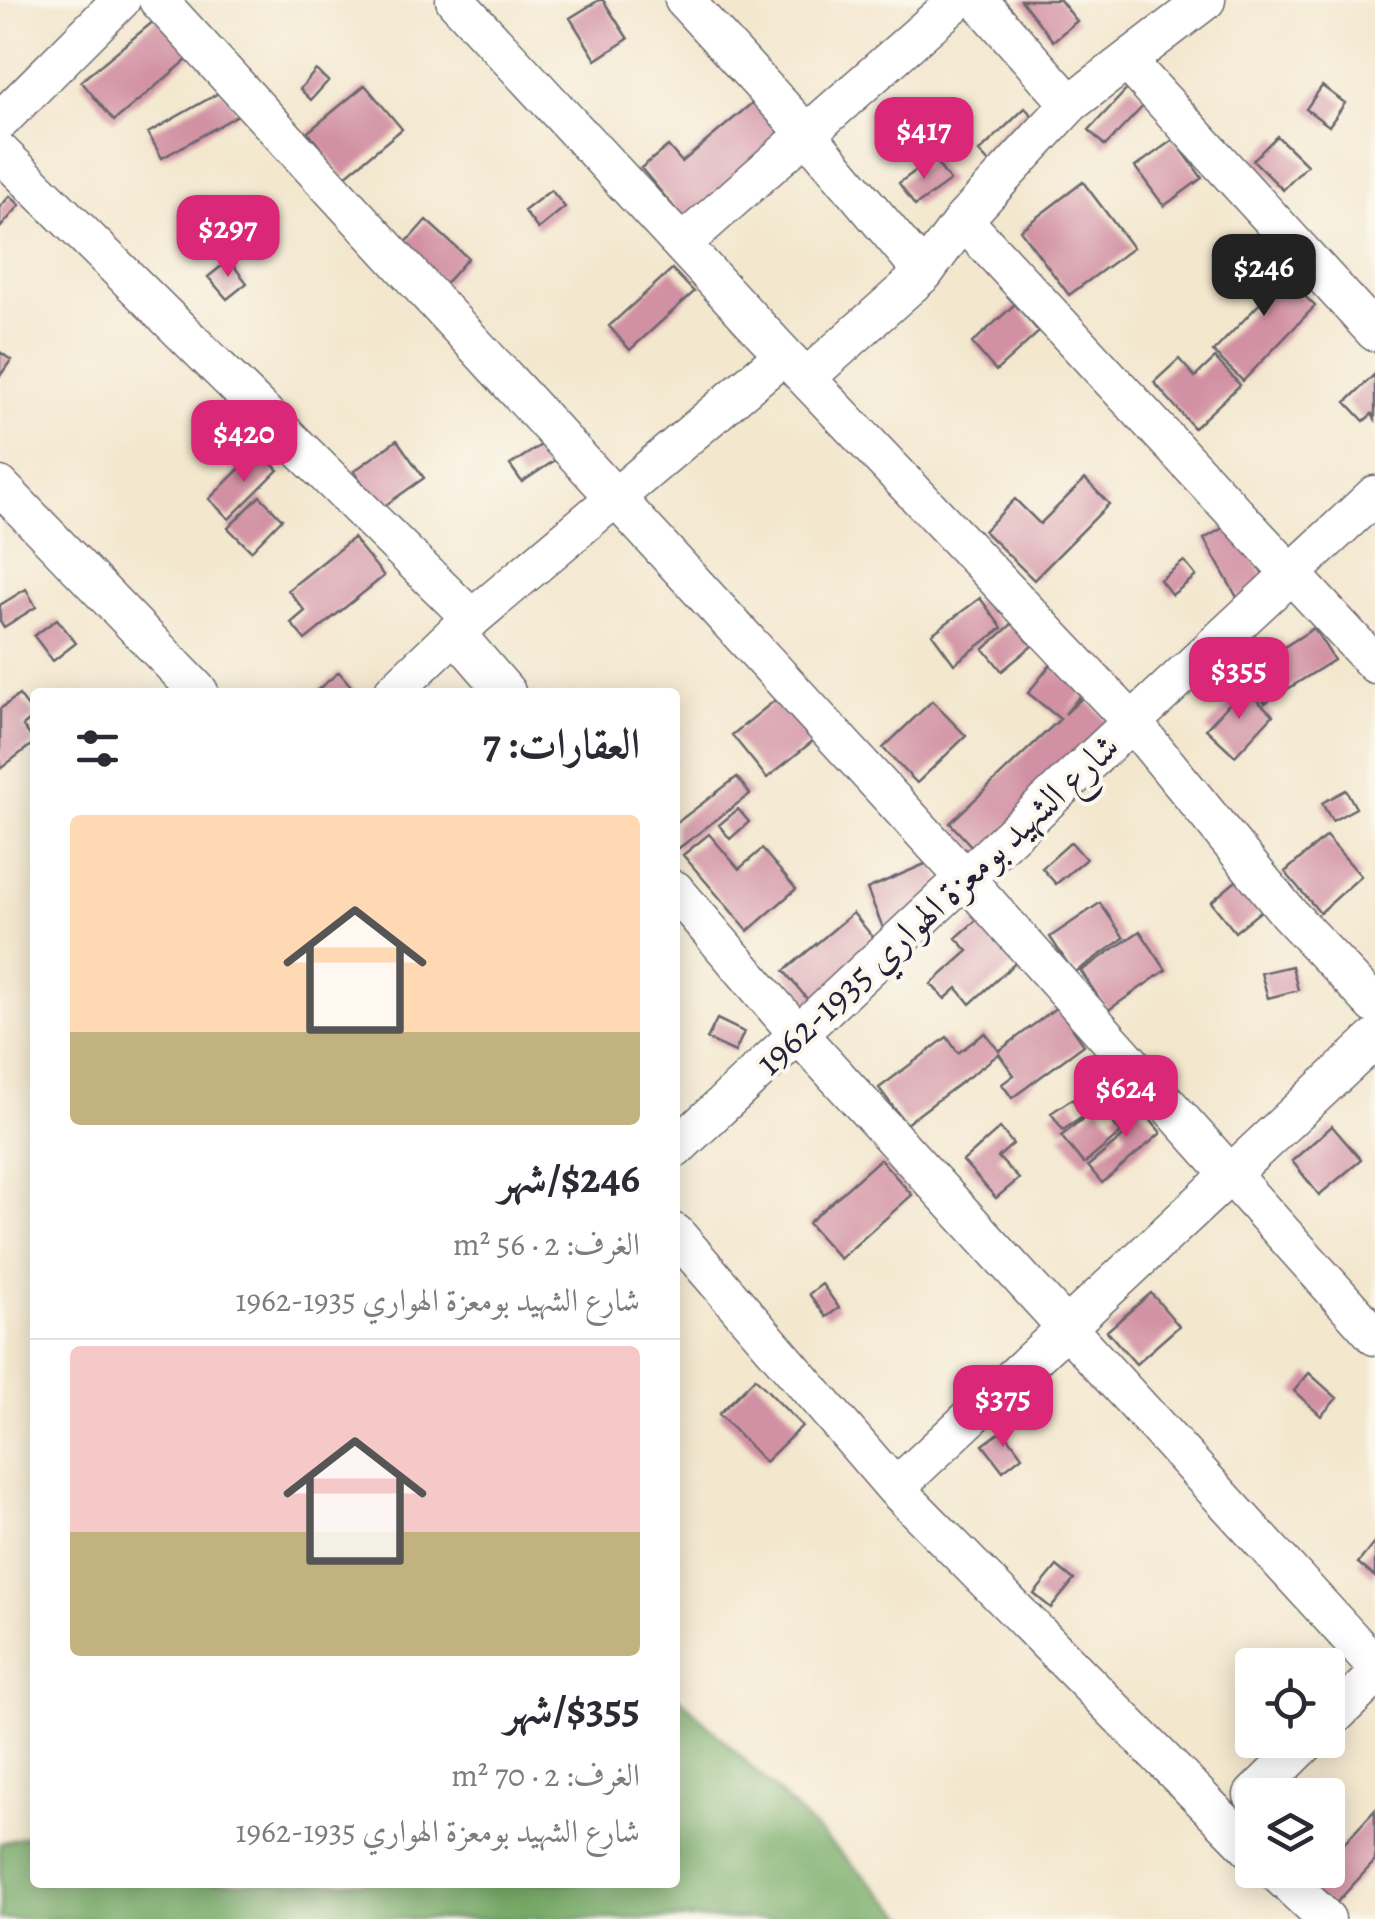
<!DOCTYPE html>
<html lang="ar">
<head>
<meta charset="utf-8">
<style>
  body { margin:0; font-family:Alegreya,Amiri,serif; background:#f2f2f3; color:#2b2b33; direction:rtl; height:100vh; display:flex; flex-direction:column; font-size:38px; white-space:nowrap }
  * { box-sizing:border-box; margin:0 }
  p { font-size:32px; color:#7c7c81 }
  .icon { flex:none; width:55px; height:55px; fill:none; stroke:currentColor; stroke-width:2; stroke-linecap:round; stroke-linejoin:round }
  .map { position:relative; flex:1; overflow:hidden; direction:ltr }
  .drawer { position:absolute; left:30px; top:688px; width:650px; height:1200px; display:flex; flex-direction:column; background:#fff; border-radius:10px; box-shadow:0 5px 25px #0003; direction:rtl }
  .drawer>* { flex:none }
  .tools { position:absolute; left:1235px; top:1648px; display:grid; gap:20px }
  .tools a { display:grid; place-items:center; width:110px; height:110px; border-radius:10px; background:#fff; box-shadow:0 5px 25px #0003; font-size:50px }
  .price { position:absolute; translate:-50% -85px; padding:0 22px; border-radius:20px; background:#db2777; color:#fff; font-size:32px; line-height:65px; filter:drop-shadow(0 2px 5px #0008) }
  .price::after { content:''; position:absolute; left:50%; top:60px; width:30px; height:22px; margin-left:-15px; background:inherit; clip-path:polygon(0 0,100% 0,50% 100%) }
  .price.on { background:#222; color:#fff }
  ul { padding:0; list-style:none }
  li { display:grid; align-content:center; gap:20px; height:530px; padding:0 40px }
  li+li { border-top:2px solid #e1e1e2 }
  li span { display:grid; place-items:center; height:310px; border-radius:10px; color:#555 }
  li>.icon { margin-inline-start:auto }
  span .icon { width:180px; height:180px; fill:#fffc; stroke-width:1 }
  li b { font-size:42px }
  h2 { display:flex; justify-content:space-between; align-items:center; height:120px; padding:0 40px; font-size:42px }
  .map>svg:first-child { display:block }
</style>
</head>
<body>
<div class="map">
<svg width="1375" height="1919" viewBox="0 0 1375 1919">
  <rect width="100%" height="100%" fill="#fbf7ec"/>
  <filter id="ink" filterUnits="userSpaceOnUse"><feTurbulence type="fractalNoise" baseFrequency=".01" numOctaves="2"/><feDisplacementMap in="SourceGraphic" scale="20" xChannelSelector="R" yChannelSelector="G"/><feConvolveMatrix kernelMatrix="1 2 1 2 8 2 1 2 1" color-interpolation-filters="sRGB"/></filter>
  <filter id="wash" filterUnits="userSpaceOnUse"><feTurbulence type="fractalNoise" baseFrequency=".0048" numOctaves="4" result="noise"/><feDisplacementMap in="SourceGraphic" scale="40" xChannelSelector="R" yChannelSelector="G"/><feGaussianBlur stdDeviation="2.25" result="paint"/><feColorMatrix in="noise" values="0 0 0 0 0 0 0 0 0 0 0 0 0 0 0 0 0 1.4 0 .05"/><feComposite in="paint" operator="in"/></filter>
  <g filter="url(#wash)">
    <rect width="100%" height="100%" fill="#f3e7ce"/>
    <path fill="#77ab67" stroke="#4c6651" stroke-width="2.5" d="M675 1693 909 1919H0V1843L35 1834V1882H675Z"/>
    <g id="blocks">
      <path fill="#d190a3" d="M599 0H603L628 39 596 60 570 18Z
        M1021 0H1060L1077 21 1053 41Z
        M160 16 193 55 114 121 81 81Z
        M316 70 328 81 311 100 300 89Z
        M365 85 402 129 344 177 308 132Z
        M1131 85 1148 101 1105 146 1089 130Z
        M1322 86 1345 103 1329 126 1306 109Z
        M224 90 238 115 162 158 148 133Z
        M758 98 796 143 693 230 641 168 668 146 682 162Z
        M1025 108 1040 124 994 168 979 152Z
        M1277 136 1307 165 1283 190 1253 160Z
        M1174 139 1202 178 1164 206 1135 167Z
        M933 158 950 181 915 206 899 183Z
        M1083 182 1133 248 1069 295 1020 230Z
        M551 190 565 207 538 229 524 211Z
        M10 196 20 205 0 228V207Z
        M426 220 468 258 445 284 403 246Z
        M1262 254 1315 306 1243 381 1213 352 1264 299 1240 276Z
        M229 260 247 283 227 299 208 277Z
        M672 269 694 292 630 350 609 326Z
        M1015 304 1039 332 996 371 972 343Z
        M0 352 11 360 0 376Z
        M1215 358 1240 385 1194 428 1154 382 1179 359 1195 377Z
        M1375 374V419L1372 414 1364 421 1346 402Z
        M397 440 424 478 380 509 354 471Z
        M546 442 557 459 522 482 510 465Z
        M258 450 278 470 229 519 209 499Z
        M1085 479 1109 504 1034 580 984 531 1015 499 1040 524Z
        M260 496 282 519 251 551 228 528Z
        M1233 522 1272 590 1243 608 1204 539Z
        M353 538 384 576 305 640 291 623 305 611 288 590Z
        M1184 561 1196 576 1172 595 1160 580Z
        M26 589 36 607 4 627 0 621V605Z
        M980 598 1002 628 954 664 932 634Z
        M57 619 76 643 53 661 34 636Z
        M1013 623 1032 646 1002 671 984 649Z
        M1314 628 1334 660 1265 703 1245 672Z
        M1052 663 1085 690 1065 714 1084 696 1122 737 988 864 950 823 1060 719 1028 693Z
        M339 672 356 692H315Z
        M1244 688 1273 715 1235 756 1206 729Z
        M19 695 35 716 23 726 35 742 0 769V709Z
        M779 697 814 740 767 778 732 735Z
        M932 701 966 736 917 783 883 748Z
        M737 777 750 794 675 851V824Z
        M1346 790 1356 808 1332 821 1322 803Z
        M738 809 749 822 730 839 719 825Z
        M709 834 739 869 762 849 796 889 748 931 683 855Z
        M1326 836 1361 876 1320 913 1285 872Z
        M1071 842 1086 859 1056 884 1042 868Z
        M932 861 952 907 886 935 867 889Z
        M1242 876 1267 906 1235 932 1211 902Z
        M1100 903 1124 938 1074 973 1050 937Z
        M853 913 887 954 818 1012 784 971Z
        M982 915 1021 958 970 1004 957 988 945 999 931 984 968 951 956 938Z
        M1140 931 1166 970 1107 1011 1081 971Z
        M1292 966 1298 990 1268 998 1261 973Z
        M1057 1007 1084 1045 1012 1098 1002 1084 1014 1075 999 1054 906 1124 879 1088 947 1037 958 1053 985 1033 999 1051Z
        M717 1019 744 1032 735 1052 707 1039Z
        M1132 1097 1161 1133 1102 1183 1088 1166 1127 1133 1111 1115Z
        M1072 1099 1084 1116 1063 1130 1051 1113Z
        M1099 1106 1121 1133 1084 1164 1061 1136Z
        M1332 1126 1361 1160 1319 1195 1292 1161Z
        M1000 1128 1013 1144 998 1157 1019 1179 996 1198 963 1161Z
        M880 1159 912 1195 840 1259 808 1223Z
        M822 1284 839 1308 826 1317 809 1294Z
        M1151 1293 1179 1326 1136 1364 1107 1331Z
        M1309 1373 1337 1398 1321 1416 1294 1391Z
        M755 1378 802 1426 765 1462 719 1414Z
        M1003 1430 1022 1456 1003 1471 983 1445Z
        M1375 1542V1577L1358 1563Z
        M1057 1566 1074 1580 1051 1608 1034 1594Z
        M1252 1699V1730L1237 1714Z
        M1263 1740H1294L1278 1755Z
        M1375 1810V1861L1326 1914 1300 1890 1319 1870H1328V1861Z"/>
    </g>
  </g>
  <g filter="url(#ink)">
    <use href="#blocks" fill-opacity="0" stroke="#6b676e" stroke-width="2.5"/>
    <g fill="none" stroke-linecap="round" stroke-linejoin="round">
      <g stroke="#6b676e" stroke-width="41">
        <path id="street" d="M158 0 965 878 1375 1336
          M455 0 784 355 1132 722 1289 914 1375 1005
          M684 0 807 134 924 273
          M978 0 1070 104
          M1127 61 1375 332
          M0 121 121 0
          M0 152 472 619
          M963 220 1375 664
          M683 243 958 0
          M806 378 924 273 963 220 1070 104 1206 0
          M0 486 199 692
          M455 633 506 692
          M393 692 455 633 784 355
          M675 890 798 1034 1375 1665
          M675 1149 1375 495
          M675 1233 895 1488 1252 1850
          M895 1488 1375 1039
          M1328 1722 1375 1676
          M1253 1795 1309 1740
          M1274 1870 1326 1919"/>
      </g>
      <use href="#street" stroke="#fff" stroke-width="38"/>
    </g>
  </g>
  <g text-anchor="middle" stroke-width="8" stroke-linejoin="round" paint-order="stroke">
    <g font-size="38" fill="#22223b" stroke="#fbf7ec">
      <text transform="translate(937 904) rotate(-43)" y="13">شارع الشهيد بومعزة الهواري 1935-1962</text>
    </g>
  </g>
</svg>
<div class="tools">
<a><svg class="icon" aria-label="locate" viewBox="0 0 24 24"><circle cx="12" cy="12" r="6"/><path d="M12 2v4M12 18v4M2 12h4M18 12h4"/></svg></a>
<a><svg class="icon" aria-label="layers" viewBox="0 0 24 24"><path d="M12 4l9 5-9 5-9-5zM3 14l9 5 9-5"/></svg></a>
</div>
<b class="price" style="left:924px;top:182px">$417</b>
<b class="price" style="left:228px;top:280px">$297</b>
<b class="price on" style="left:1264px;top:319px">$246</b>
<b class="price" style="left:244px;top:485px">$420</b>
<b class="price" style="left:1239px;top:722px">$355</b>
<b class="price" style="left:1126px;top:1140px">$624</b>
<b class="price" style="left:1003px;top:1450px">$375</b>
<section class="drawer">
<h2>العقارات: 7<svg class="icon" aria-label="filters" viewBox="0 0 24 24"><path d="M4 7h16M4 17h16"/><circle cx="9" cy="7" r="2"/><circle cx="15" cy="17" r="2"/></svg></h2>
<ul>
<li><span style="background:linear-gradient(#ffd9b3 70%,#c2b280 0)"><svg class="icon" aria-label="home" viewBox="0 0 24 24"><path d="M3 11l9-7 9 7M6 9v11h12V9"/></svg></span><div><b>$246/شهر</b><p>الغرف: 2 · 56 m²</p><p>شارع الشهيد بومعزة الهواري 1935-1962</p></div></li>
<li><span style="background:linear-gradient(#f6c9c9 60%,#c2b280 0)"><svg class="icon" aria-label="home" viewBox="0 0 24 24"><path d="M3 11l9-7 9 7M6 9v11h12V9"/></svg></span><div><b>$355/شهر</b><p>الغرف: 2 · 70 m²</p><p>شارع الشهيد بومعزة الهواري 1935-1962</p></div></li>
</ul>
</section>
</div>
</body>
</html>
